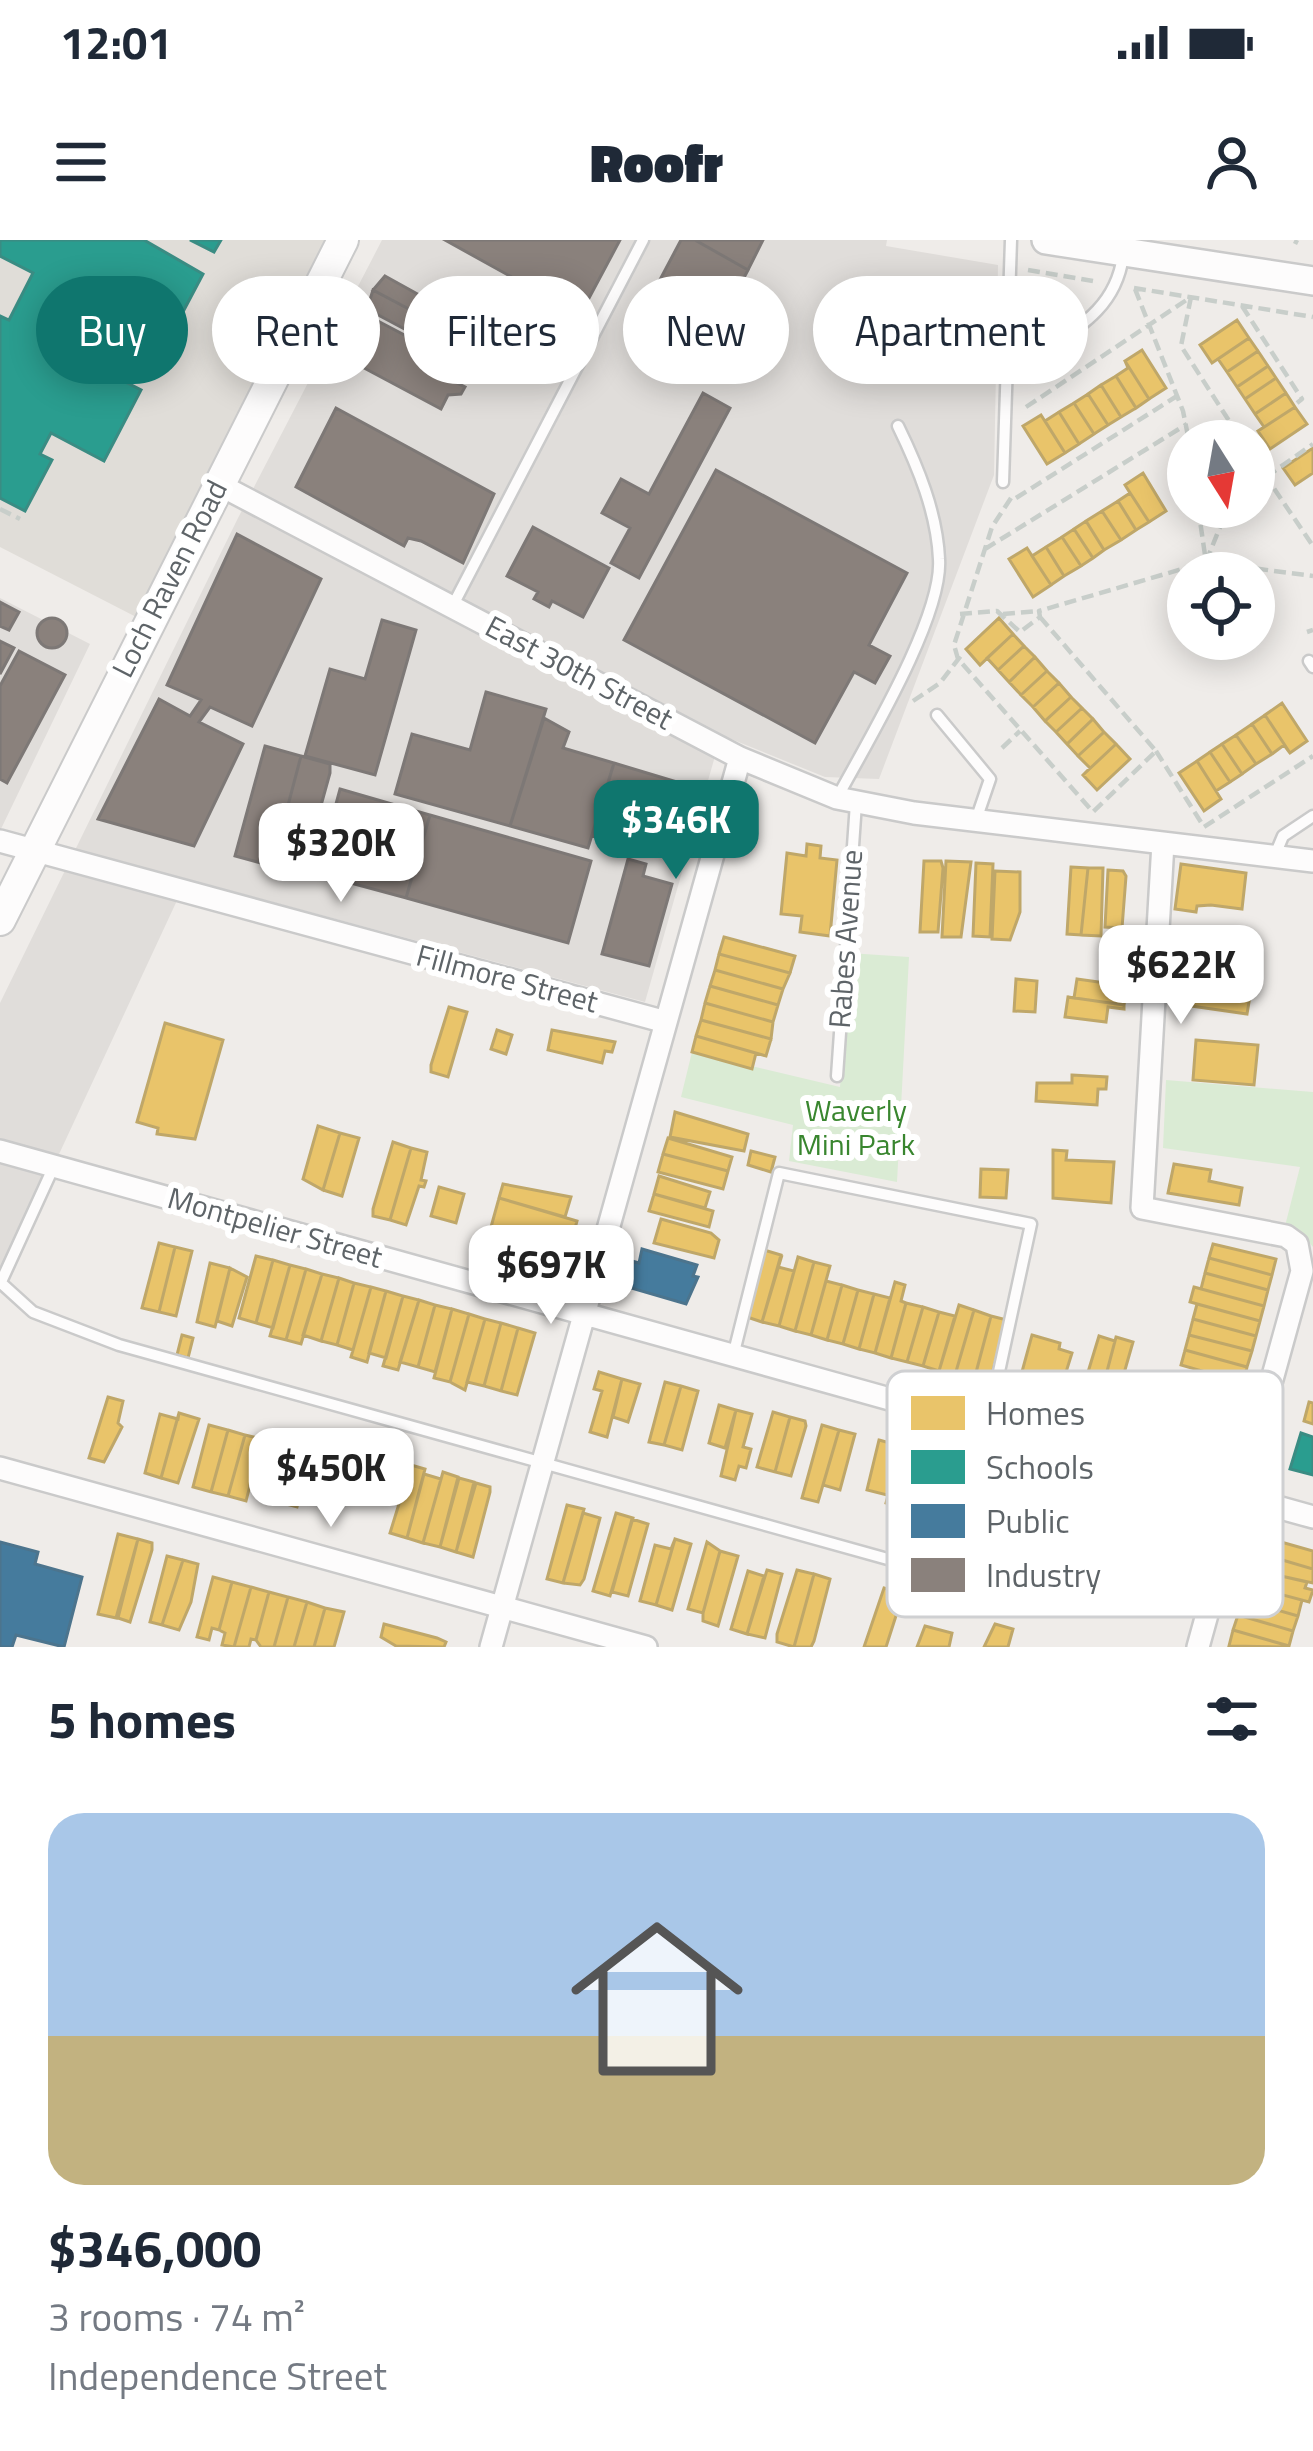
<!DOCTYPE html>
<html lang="en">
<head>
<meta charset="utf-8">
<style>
  body { margin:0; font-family:"Titillium Web",sans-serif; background:#f2f2f3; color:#1f2937; height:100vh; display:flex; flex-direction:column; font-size:45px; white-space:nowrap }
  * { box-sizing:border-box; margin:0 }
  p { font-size:39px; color:#747a83 }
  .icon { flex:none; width:66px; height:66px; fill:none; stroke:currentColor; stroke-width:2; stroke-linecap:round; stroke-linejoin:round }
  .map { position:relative; height:1407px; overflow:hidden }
  .panel { display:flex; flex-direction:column; background:#fff; flex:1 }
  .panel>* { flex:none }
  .hud { position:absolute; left:36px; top:36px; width:1242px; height:108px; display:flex; gap:24px }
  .needle { width:78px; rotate:169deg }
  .buttons { position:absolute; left:1167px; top:180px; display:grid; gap:24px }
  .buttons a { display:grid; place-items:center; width:108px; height:108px; border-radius:50%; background:#fff; box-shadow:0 6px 30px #0003; font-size:60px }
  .price { position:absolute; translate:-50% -102px; padding:0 27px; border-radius:24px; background:#fff; color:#222; font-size:39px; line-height:78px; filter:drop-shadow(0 3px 6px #0008) }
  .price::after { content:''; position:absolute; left:50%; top:72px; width:36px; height:27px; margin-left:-18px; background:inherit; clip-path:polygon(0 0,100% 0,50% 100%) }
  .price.active { background:#0f766e; color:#fff }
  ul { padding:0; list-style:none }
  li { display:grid; align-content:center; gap:24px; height:636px; padding:0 48px }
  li+li { border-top:3px solid #e0e1e3 }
  li span { display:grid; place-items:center; height:372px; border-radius:36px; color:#555 }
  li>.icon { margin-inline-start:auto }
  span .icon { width:216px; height:216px; fill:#fffc; stroke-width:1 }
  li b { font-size:51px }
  h2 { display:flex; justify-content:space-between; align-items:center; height:144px; padding:0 48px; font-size:51px }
  .chip { padding:0 42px; border-radius:54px; background:#fff; box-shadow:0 6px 30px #0003; font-size:42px; line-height:108px }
  .chip.active { background:#0f766e; color:#fff }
  .status { display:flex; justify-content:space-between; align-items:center; height:84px; padding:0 60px; background:#fff; direction:ltr }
  .status svg { height:33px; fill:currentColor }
  header { display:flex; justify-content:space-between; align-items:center; height:156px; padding:0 48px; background:#fff; font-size:54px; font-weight:800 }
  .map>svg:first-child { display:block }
</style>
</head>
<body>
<div class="status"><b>12:01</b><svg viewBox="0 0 49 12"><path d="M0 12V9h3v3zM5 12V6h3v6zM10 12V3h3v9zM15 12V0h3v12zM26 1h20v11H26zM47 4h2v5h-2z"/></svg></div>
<header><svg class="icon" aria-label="menu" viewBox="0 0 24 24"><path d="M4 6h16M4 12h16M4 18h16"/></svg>Roofr<svg class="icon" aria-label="person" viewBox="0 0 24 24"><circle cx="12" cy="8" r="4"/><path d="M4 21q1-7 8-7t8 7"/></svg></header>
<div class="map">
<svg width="1313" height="1407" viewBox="0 0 1313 1407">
  <rect width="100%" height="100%" fill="#efece9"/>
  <path fill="#e0ddda" d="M382 0H887L886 6 998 25 994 235 879 539 825 537 721 495 645 762 187 639 0 1041V763L238 278Z
    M0 358 90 404 0 591Z"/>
  <path fill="#e0ddd8" d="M0 0H341L144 381 0 307Z"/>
  <path fill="#daebd4" d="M849 713 909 717 897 942 789 921 793 885 681 857 692 812 840 847Z
    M1166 840 1313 852V1007L1300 991 1285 986 1300 927 1163 908Z"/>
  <path fill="#e9c46a" stroke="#bfa769" stroke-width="3" d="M1237 80 1249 98 1212 123 1200 105Z
    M1249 98 1258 111 1227 132 1218 119Z
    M1142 110 1166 148 1149 159 1125 121Z
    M1258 111 1268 126 1237 147 1227 132Z
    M1125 121 1149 159 1136 168 1116 136 1128 128Z
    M1268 126 1276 138 1245 159 1237 147Z
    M1116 136 1136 168 1121 177 1101 145Z
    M1276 138 1286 153 1255 174 1245 159Z
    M1101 145 1121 177 1108 185 1088 154Z
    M1286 153 1295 167 1258 191 1264 187 1255 174Z
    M1088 154 1108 185 1094 194 1074 163Z
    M1074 163 1094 194 1079 204 1059 172Z
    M1295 167 1307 184 1270 209 1258 191Z
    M1059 172 1079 204 1065 213 1045 181Z
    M1041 175 1065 213 1047 224 1023 186Z
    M1313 208V233L1295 245 1283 228Z
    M1143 233 1166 271 1149 282 1125 245Z
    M1125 245 1149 282 1136 290 1118 261 1130 253Z
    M1118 261 1136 290 1121 300 1102 271Z
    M1102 271 1121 300 1104 310 1086 281Z
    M1086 281 1104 310 1093 318 1074 289Z
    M1074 289 1093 318 1081 326 1062 297Z
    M1062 297 1081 326 1064 336 1046 307Z
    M1046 307 1064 336 1051 345 1032 316Z
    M1027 308 1051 345 1033 357 1009 319Z
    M999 378 1013 394 980 425 966 409Z
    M1013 394 1024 406 998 430 987 418Z
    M1024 406 1035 417 1009 442 998 430Z
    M1035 417 1047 431 1021 455 1009 442Z
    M1047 431 1059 443 1033 467 1021 455Z
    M1059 443 1071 457 1045 481 1033 467Z
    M1071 457 1082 468 1056 492 1045 481Z
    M1282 463 1307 501 1290 513 1265 475Z
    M1082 468 1093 479 1067 504 1056 492Z
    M1265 475 1290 513 1284 505 1272 514 1252 484Z
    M1093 479 1104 492 1078 516 1067 504Z
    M1252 484 1272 514 1256 524 1236 495Z
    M1104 492 1116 504 1083 535 1090 528 1078 516Z
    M1236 495 1256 524 1242 534 1222 504Z
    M1116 504 1130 519 1097 550 1083 535Z
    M1222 504 1242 534 1230 542 1210 512Z
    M1210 512 1230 542 1216 551 1197 521Z
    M1197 521 1221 559 1204 571 1179 533Z
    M807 604 821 606 820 618 837 620 830 696 800 692 802 676 781 674 787 613 806 616Z
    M924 621H941L943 628 938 692H920Z
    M946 621 971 622 961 697H942Z
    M976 623 993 624 990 697 973 696Z
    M1181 624 1246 633 1242 669 1211 665 1197 666 1196 672 1175 669Z
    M1071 627 1088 628 1081 695 1067 694Z
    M1088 628H1103L1101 696 1081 695Z
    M1108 630 1123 631 1126 636 1122 688 1105 687Z
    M995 631 1020 632V672L1010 700 992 699Z
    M1182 690 1247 707 1245 723 1185 715 1188 699 1181 697Z
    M724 697 795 716 790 733 719 714Z
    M719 714 790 733 783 749 715 730Z
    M715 730 783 749 778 765 710 746Z
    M1016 739 1037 741 1035 772 1014 771Z
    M1077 739 1127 746 1124 765 1068 757 1074 758Z
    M710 746 778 765 773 782 705 763Z
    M1187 747 1250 756 1247 774 1184 765Z
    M1068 757 1124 765V769L1108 767 1106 782 1065 777Z
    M705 763 773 782 771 799 701 780Z
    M449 767 467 772 448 837 431 832V825Z
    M701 780 771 799 766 816 696 796Z
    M165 783 223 800 195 899 157 894 158 888 137 882Z
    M497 790 512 795 506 814 491 809Z
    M552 790 615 802 612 812 605 811 602 823 548 810Z
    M696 796 756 813 752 829 692 812Z
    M1196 800 1258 805 1254 845 1193 840Z
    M1072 835 1107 837 1106 849H1098L1097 865 1036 861 1037 843H1072Z
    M675 872 748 894 744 911 670 897Z
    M318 886 340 893 323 950 303 939Z
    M340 893 359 898 342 956 323 950Z
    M668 898 732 917 728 931 663 914Z
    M393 902 411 908 390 980 373 976V969Z
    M411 908 427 912 421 940 426 941 424 947 419 946 406 985 390 980Z
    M1053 910 1067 911 1066 920 1114 922 1111 963 1053 958Z
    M751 911 775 917 771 932 748 925Z
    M663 914 728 931 723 949 658 932Z
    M1174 924 1211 930 1209 941 1242 948 1239 965 1168 953Z
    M981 929 1008 930 1006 958 980 957Z
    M659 936 710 952 705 968 654 954Z
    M503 944 571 957 565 977 499 958Z
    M439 947 464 954 456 983 431 976Z
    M654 954 713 971 709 987 649 971Z
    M499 958 577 981 570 1007 491 987Z
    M661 979 711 993 719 1000 714 1018 654 1003Z
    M159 1003 175 1007 159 1072 142 1068Z
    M1213 1004 1276 1019 1272 1035 1209 1018Z
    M175 1007 192 1011 176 1076 159 1072Z
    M764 1010 781 1015 762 1082 744 1076Z
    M782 1015 778 1027 794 1031 779 1086 762 1082Z
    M256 1016 273 1020 256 1083 239 1078Z
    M798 1017 814 1022 795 1091 779 1086Z
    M1209 1018 1272 1035 1268 1050 1205 1033Z
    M273 1020 290 1025 273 1088 256 1083Z
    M814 1022 830 1026 811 1095 795 1091Z
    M210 1023 230 1028 215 1087 197 1082Z
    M290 1025 306 1029 286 1100 270 1096Z
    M230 1028 247 1037 232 1086 217 1081Z
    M306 1029 322 1034 301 1104 286 1100Z
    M1205 1033 1268 1050 1264 1066 1201 1049Z
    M322 1034 339 1038 321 1101 303 1095Z
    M339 1038 354 1043 337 1105 321 1101Z
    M826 1041 842 1045 827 1100 811 1095Z
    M895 1042 905 1045 901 1061 906 1063 891 1118 875 1113Z
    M354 1043 371 1047 353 1110 337 1105Z
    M842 1045 858 1050 843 1104 827 1100Z
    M371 1047 386 1051 367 1122 351 1117Z
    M1194 1047 1264 1066 1260 1081 1190 1062Z
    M858 1050 874 1054 859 1109 843 1104Z
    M386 1051 403 1056 386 1118 369 1113Z
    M874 1054 890 1058 875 1113 859 1109Z
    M403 1056 419 1060 398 1130 383 1126Z
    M419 1060 435 1065 418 1127 400 1122Z
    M906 1063 923 1067 907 1122 891 1118Z
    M1197 1064 1260 1081 1256 1096 1193 1079Z
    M435 1065 452 1069 435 1132 418 1127Z
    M959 1065 974 1070 955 1135 939 1131Z
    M923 1067 939 1072 923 1126 907 1122Z
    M452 1069 469 1074 450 1142 434 1138Z
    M974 1070 991 1076 974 1140 955 1135Z
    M939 1072 955 1076 939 1131 923 1126Z
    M469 1074 485 1079 465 1150 450 1142Z
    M991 1076 1007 1080 989 1145 974 1140Z
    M485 1079 501 1083 484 1146 467 1142Z
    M1193 1079 1256 1096 1252 1111 1189 1095Z
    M501 1083 518 1088 501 1151 484 1146Z
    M518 1088 535 1093 517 1155 501 1151Z
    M182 1095 193 1098 188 1118 177 1115Z
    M1032 1095 1060 1103 1059 1109 1072 1113 1057 1161 1017 1150Z
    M1189 1095 1252 1111 1247 1127 1185 1110Z
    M1099 1096 1115 1101 1095 1177 1078 1173V1165Z
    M1116 1097 1133 1102 1110 1182 1095 1177Z
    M1185 1110 1247 1127 1243 1143 1181 1125Z
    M599 1132 622 1139 607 1197 590 1192 602 1151 594 1149Z
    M622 1139 640 1144 628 1182 613 1177Z
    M665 1142 681 1146 664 1205 649 1202Z
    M681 1146 698 1151 682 1210 664 1205Z
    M108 1157 123 1161 118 1183 122 1187 104 1222 89 1218Z
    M1309 1162 1313 1163V1184L1304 1181Z
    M719 1165 736 1170 725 1208 709 1203Z
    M736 1170 752 1174 743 1207 751 1209 746 1228 739 1226 735 1240 721 1236Z
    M773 1172 790 1177 775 1232 757 1227Z
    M179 1173 161 1238 145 1233 160 1174 178 1179Z
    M179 1173 199 1179 178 1243 161 1238Z
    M790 1177 805 1181 806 1186 791 1236 775 1232Z
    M209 1185 228 1190 211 1252 193 1247Z
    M822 1185 839 1190 818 1262 802 1258Z
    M228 1190 245 1195 228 1256 211 1252Z
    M839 1190 855 1194 840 1250 823 1245Z
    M245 1195 262 1199 246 1261 228 1256Z
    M879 1200 901 1206 887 1255 867 1250Z
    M901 1206 917 1210 907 1252 914 1253 910 1271 886 1263Z
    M289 1219 309 1224 297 1267 260 1257 269 1223 287 1227Z
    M411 1225 425 1229 407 1298 390 1293Z
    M443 1232 458 1237 440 1307 423 1303Z
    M424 1234 441 1239 423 1303 407 1298Z
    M459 1238 474 1242 456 1312 440 1307Z
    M476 1243 490 1247V1252L473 1317 456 1312Z
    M567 1265 584 1269 563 1343 547 1339Z
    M583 1273 600 1278 584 1339 580 1345 563 1343Z
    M616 1273 633 1278 610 1356 593 1351Z
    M632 1279 648 1284 628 1356 612 1352Z
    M118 1294 138 1299 116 1378 98 1374Z
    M1260 1296 1313 1311V1329L1255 1312Z
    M138 1299 152 1303V1310L130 1382 118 1378Z
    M675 1299 691 1304 672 1370 656 1365Z
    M675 1299 656 1365 640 1361 655 1305 671 1309Z
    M707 1302 720 1311 703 1373 688 1369Z
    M720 1311 738 1316 718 1386 703 1381V1373Z
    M1255 1312 1313 1329V1343L1250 1329Z
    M167 1316 183 1320 162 1385 150 1382Z
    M183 1320 198 1324 191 1362 179 1390 162 1385Z
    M1250 1329 1307 1342 1305 1348 1313 1350 1309 1362 1246 1345Z
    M767 1330 782 1334 765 1398 747 1394Z
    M797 1330 814 1334 794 1407 777 1402V1394Z
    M748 1331 764 1336 747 1394 731 1389Z
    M814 1334 830 1339 814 1401 811 1407H794Z
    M213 1337 232 1342 219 1390 212 1388 209 1400 197 1397Z
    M232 1342 251 1347 234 1407 222 1405 225 1393 219 1390Z
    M1246 1345 1302 1360 1298 1376 1242 1360Z
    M251 1347 269 1352 256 1400 251 1399 249 1407H234Z
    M884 1348 903 1354 886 1407H864Z
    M269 1352 288 1357 274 1407H261L256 1400Z
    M288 1357 307 1362 294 1407H274Z
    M1242 1360 1298 1376 1293 1391 1238 1375Z
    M307 1362 325 1368 314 1407H294Z
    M325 1368 344 1372 334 1407H314Z
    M1238 1375 1293 1391 1289 1406 1233 1390Z
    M384 1384 437 1398 446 1402 444 1407 396 1406 381 1397Z
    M995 1384 1013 1389 1008 1407H984Z
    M925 1386 952 1393 949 1407H917Z
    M1233 1390 1289 1406V1407L1229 1406Z"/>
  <path fill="#2a9d8f" stroke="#3a8c83" stroke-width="3" d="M0 0H144L203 34 166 104 90 65 65 111 141 150 104 221 51 193 40 214 52 220 25 271 0 258V76L9 80 33 33 0 16Z
    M190 0H221L214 12Z
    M1301 1193 1313 1197V1235L1290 1229Z"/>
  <path fill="#457b9d" stroke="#4c748d" stroke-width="3" d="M642 1009 697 1025 693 1036 698 1037 686 1064 631 1048 632 1021 639 1023Z
    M0 1302 38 1312 35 1324 82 1337 64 1407 16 1395 12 1407H0Z"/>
  <path fill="#8a817c" stroke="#7d7876" stroke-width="3" d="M445 0H620L580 75Z
    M681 0H695L748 30 702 117 637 83Z
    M695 0H763L748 30Z
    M385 36 432 62 424 77 373 50Z
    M445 47 526 89 501 135 421 93Z
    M373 50 424 77 414 94 367 69Z
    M357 70 463 126 455 142 465 147 461 154 448 155 441 169 334 112Z
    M703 153 730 168 639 338 611 323 630 288 602 273 621 239 649 254Z
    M336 168 494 254 463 323 421 301 408 298 404 306 296 247Z
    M716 230 907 333 869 405 890 416 875 443 854 432 815 503 624 400Z
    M533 287 609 328 583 377 552 361 549 367 534 359 538 352 507 336Z
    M237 294 321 339 252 486 210 467 199 482 243 504 194 606 98 579 159 459 190 476 201 460 167 445Z
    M0 362 19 372 9 390 0 386Z
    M37 393a15 15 0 1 1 30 0a15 15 0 1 1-30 0Z
    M382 380 416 390 375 535 305 516 330 429 365 439Z
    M0 401 14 408 0 434Z
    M19 411 65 435 7 543 0 539V446Z
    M486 452 546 469 510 586 395 554 412 494 470 510Z
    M544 478 569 492 563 508 614 523 588 608 510 586Z
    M265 506 301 516 272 626 235 616Z
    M301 516 330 524V533L302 634 272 626Z
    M614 523 687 545 667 618 592 596Z
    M340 549 430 575 406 658 317 634Z
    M430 575 591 621 568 703 406 658Z
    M628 619 646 624 643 636 672 644 649 726 602 714Z"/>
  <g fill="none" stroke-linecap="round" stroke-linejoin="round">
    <g stroke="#cacaca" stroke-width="15">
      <path id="service" d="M1027 122C1071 91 1115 73 1123 16
        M1003 242 1011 0
        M452 367 643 0
        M1309 421 1313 427
        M937 475 990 539 976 580
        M837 558C866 504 943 377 939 319 937 273 918 227 898 186
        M1275 615 1283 596 1313 576
        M837 836 856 563
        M1 1043 33 1072 119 1105 920 1328
        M0 1044 54 926
        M733 1116 779 933 1031 984 987 1187"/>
    </g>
    <g stroke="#cacaca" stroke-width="26">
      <path id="minor" d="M218 244 740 518 837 558 914 573 1313 621
        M0 601 666 782
        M1163 603 1142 968 1286 996 1297 1004 1302 1031 1198 1407
        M0 911 1313 1277
        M0 1228 646 1407
        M491 1407 740 518"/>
    </g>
    <g stroke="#cacaca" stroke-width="32">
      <path id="tertiary" d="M1046 0 1313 41"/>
    </g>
    <g stroke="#cacaca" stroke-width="34">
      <path id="secondary" d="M0 680 343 0"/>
    </g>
    <path stroke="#c8ceca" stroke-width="4.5" stroke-dasharray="12 6" stroke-linecap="butt" d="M1295 4 1297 0
      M1028 30 1093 41
      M1134 48 1313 77
      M1135 49 1183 171 1189 201
      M1191 57 1181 106 1242 201
      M1242 66 1302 159 1297 163
      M1026 167 1191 57
      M1254 219 1313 306
      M1266 237 1313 204
      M1011 258 992 287 954 405 958 419 1093 572 1156 511 1040 377
      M1016 258 1177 156
      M1198 267 1206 322
      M0 269 20 279
      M985 309 1187 184
      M1206 322 1228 267
      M960 374 997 371 1020 392 1040 377 1039 371 1206 322 1313 336
      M1003 374 1039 371
      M1307 392 1313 390
      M913 461 940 443 963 413
      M1002 508 1020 491
      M1156 511 1204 587 1313 516"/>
    <use href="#service" stroke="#fdfcfc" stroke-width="10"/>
    <use href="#minor" stroke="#fdfcfc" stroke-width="21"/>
    <use href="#tertiary" stroke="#fdfcfc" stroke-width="27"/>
    <use href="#secondary" stroke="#fdfcfc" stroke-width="30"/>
  </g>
  <g text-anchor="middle" stroke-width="12" stroke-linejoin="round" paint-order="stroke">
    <g font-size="30" fill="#5e6468" stroke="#fff">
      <text transform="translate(170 339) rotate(-63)" y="10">Loch Raven Road</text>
      <text transform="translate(579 433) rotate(28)" y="10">East 30th Street</text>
      <text transform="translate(846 699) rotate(-86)" y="10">Rabes Avenue</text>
      <text transform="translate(507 739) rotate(15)" y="10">Fillmore Street</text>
      <text transform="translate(275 988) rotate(16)" y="10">Montpelier Street</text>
    </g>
    <g font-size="30" fill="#39862f" stroke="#fff">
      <text x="856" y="881">Waverly<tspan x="856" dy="34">Mini Park</tspan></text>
    </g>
  </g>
  <rect x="887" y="1131" width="396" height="246" rx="18" fill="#fff" stroke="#cfd0d2" stroke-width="3"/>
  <rect x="911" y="1156" width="54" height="34" fill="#e9c46a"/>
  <rect x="911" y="1210" width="54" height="34" fill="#2a9d8f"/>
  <rect x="911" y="1264" width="54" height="34" fill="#457b9d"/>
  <rect x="911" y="1318" width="54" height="34" fill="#8a817c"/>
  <g font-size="33" fill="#5e6468">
    <text x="986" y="1185">Homes</text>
    <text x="986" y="1239">Schools</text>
    <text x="986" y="1293">Public</text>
    <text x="986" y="1347">Industry</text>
  </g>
</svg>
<div class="buttons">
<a><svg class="needle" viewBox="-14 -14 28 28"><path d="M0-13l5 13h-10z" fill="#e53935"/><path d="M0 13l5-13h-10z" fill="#747a83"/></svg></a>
<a><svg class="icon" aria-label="locate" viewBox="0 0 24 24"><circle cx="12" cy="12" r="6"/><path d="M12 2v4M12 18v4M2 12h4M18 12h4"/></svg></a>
</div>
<b class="price active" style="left:676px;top:642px">$346K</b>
<b class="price" style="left:341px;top:665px">$320K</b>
<b class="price" style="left:1181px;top:787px">$622K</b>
<b class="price" style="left:551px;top:1087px">$697K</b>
<b class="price" style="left:331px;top:1290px">$450K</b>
<div class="hud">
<a class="chip active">Buy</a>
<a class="chip">Rent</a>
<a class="chip">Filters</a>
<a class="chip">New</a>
<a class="chip">Apartment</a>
</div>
</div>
<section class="panel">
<h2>5 homes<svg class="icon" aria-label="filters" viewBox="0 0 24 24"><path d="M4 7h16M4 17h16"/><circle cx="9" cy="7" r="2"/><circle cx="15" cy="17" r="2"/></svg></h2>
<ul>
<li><span style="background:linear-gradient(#a9c7e8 60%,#c2b280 0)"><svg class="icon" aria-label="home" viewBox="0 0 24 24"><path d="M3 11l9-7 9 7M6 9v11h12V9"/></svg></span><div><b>$346,000</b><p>3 rooms · 74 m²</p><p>Independence Street</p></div></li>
</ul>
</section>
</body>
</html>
